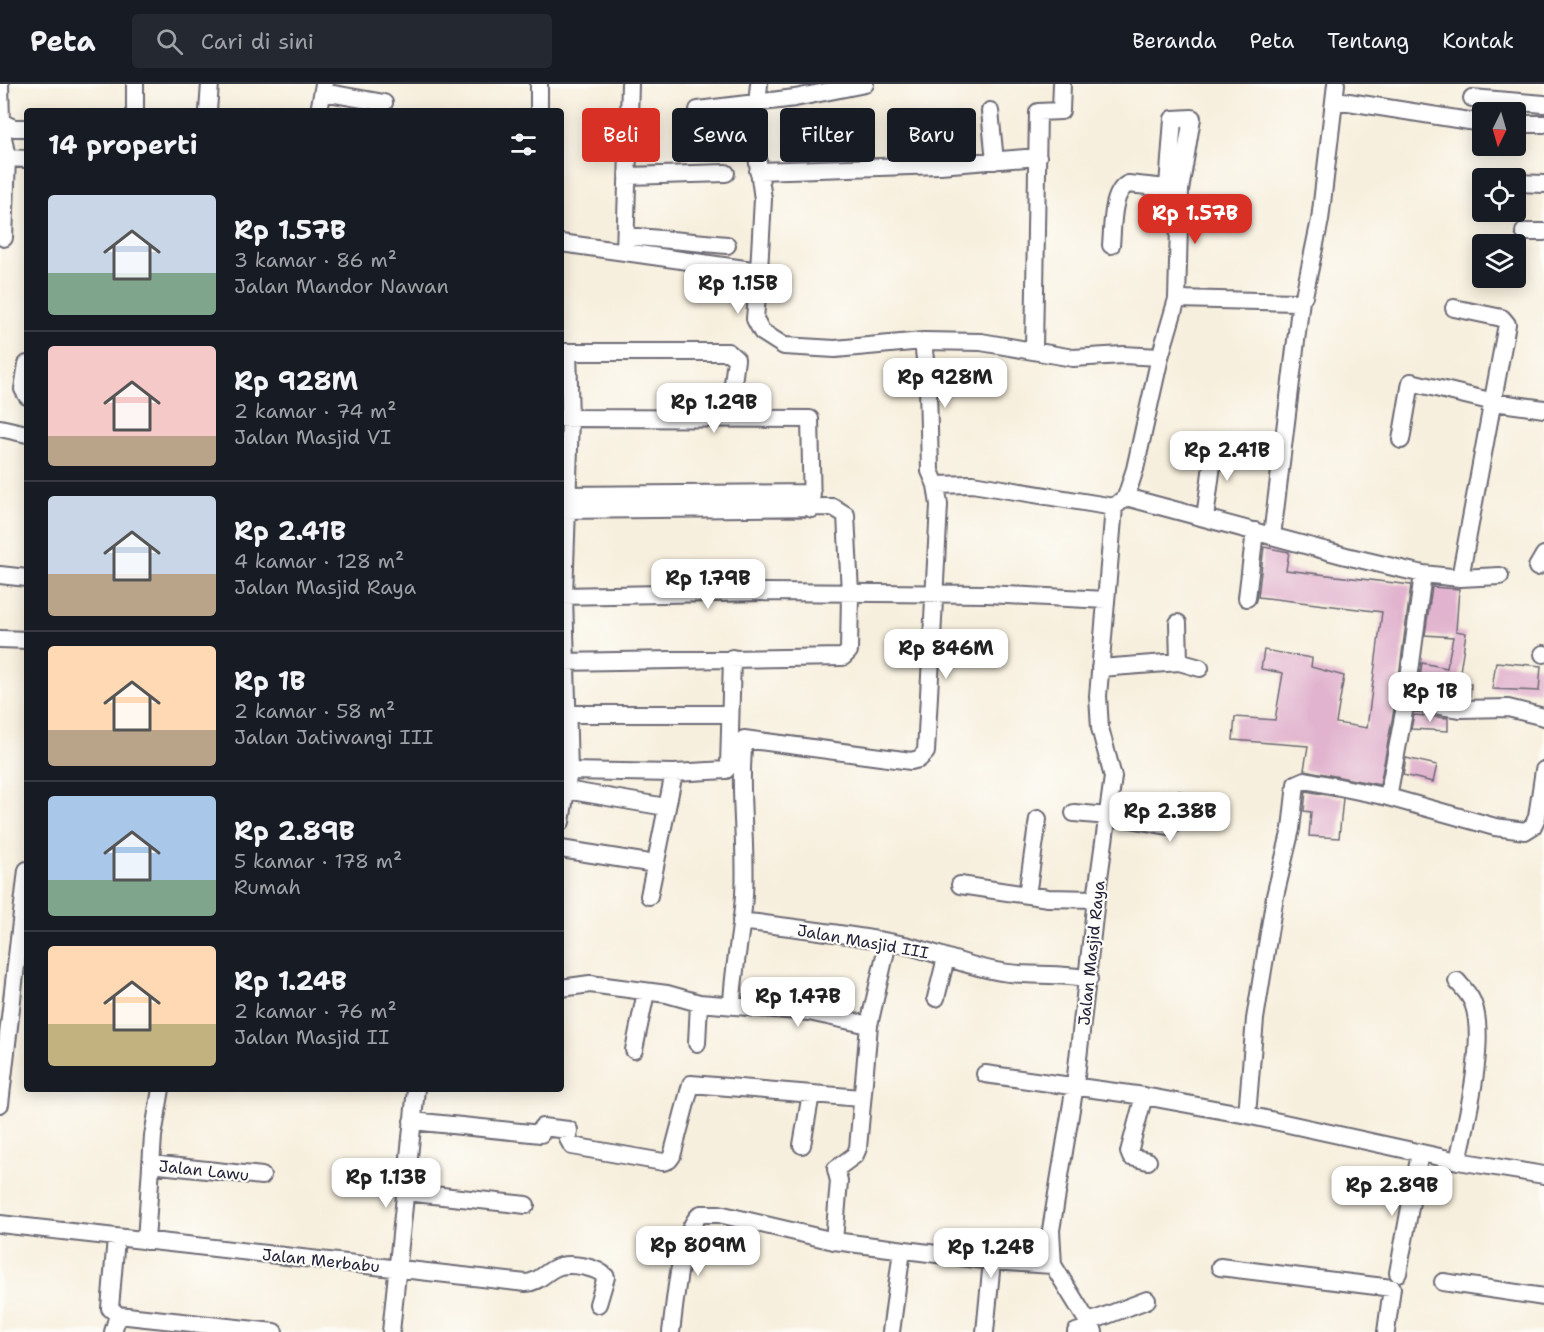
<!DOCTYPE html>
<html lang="id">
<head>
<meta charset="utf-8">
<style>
  body { margin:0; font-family:"Shantell Sans",sans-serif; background:#242831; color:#f1f3f6; height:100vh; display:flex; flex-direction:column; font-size:22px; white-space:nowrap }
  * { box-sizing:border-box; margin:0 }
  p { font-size:20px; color:#9ea1a6 }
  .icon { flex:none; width:33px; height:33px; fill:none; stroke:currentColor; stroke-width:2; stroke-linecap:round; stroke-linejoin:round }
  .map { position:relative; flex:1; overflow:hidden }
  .sheet { position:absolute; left:24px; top:24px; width:540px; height:984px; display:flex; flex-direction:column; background:#171b24; border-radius:6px; box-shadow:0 3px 15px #0003 }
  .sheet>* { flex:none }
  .top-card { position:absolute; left:582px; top:24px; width:570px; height:54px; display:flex; gap:12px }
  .needle { width:39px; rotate:185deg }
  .tools { position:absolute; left:1472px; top:18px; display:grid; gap:12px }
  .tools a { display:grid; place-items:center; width:54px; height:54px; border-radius:6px; background:#171b24; box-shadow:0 3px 15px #0003; font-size:30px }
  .price { position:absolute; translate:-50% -51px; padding:0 14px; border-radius:12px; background:#fff; color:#222; font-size:20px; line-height:39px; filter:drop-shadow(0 2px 3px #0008) }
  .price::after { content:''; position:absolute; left:50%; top:36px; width:18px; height:14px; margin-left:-9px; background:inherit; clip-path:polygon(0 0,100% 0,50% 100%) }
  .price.selected { background:#d93025; color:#fff }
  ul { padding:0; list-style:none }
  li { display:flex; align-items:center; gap:18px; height:150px; padding:0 24px }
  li+li { border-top:2px solid #363941 }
  li span { display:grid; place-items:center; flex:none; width:168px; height:120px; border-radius:6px; color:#555 }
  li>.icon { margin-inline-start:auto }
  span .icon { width:72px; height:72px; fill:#fffc; stroke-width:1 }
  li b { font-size:26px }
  h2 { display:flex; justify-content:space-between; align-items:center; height:72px; padding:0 24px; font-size:26px }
  .tag { padding:0 21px; border-radius:6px; background:#171b24; box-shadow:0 3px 15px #0003; font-size:21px; line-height:54px }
  .tag.selected { background:#d93025; color:#fff }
  header { display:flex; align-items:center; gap:36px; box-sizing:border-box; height:84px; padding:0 30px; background:#171b24; border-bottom:2px solid #363941 }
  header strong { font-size:28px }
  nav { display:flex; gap:33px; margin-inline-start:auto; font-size:21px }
  .search { width:420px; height:54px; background:#242831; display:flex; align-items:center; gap:15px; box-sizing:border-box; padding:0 21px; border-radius:6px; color:#9ea1a6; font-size:22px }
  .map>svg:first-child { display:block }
</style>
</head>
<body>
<header>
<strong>Peta</strong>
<div class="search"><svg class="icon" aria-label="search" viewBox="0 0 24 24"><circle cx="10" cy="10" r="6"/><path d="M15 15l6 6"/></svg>Cari di sini</div>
<nav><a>Beranda</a><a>Peta</a><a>Tentang</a><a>Kontak</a></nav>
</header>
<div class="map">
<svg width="1544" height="1248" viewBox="0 0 1544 1248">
  <rect width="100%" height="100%" fill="#fdfcf7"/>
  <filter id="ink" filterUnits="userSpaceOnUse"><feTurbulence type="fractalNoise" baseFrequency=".0167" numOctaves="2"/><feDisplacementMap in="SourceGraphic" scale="12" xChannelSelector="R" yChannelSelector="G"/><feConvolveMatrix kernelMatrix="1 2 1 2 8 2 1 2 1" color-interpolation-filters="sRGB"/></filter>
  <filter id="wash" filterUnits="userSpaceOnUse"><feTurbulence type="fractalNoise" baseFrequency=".008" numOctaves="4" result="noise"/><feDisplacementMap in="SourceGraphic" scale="24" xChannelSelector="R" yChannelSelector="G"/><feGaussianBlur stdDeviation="1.35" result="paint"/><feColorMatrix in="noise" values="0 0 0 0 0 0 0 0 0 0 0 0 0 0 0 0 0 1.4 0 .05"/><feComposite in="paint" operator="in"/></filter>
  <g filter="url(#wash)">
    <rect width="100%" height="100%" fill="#f7efdd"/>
    <g id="blocks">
      <path fill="#e1b3ce" d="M1264 463 1289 468 1286 486 1411 501 1396 615 1380 701 1304 686 1308 662 1233 656 1235 633 1275 636 1283 589 1261 585 1264 566 1312 574 1311 583 1344 592 1336 639 1367 644 1382 528 1258 513Z
        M1432 503 1459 505 1456 547 1466 549 1458 600H1471L1470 614 1437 611V604L1419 601 1422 579 1447 584 1453 553 1425 551Z
        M1496 578 1541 582 1539 607 1492 605Z
        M1414 631 1448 634V647L1411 645Z
        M1406 674 1437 681 1433 698 1403 691Z
        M1306 707 1343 714 1339 754 1309 752 1311 728 1304 727Z"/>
    </g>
  </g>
  <g filter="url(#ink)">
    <use href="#blocks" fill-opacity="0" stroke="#6d6a74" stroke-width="1.5"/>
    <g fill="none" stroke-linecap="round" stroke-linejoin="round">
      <g stroke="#6d6a74" stroke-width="20">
        <path id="minor" d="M0 0 1 38 14 44H27
          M539 0V27
          M323 8 384 19
          M1472 14 1544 20
          M1336 16 1482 39
          M135 27V0
          M208 27 210 0
          M319 27 324 0
          M990 27 995 77
          M0 38 7 74 4 154
          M1515 40H1544
          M694 51 698 26 795 14 865 0
          M7 74 27 75
          M758 87 940 81 1038 73
          M628 92 726 89
          M1515 99 1544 100
          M1168 102 1173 35 1192 34 1180 106 1177 215
          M1524 148H1544
          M627 152 727 161
          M561 159 759 187 755 235 762 248 784 262 835 265 923 257 981 258 1073 274 1123 271 1160 273
          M1111 161C1113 143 1111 108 1128 100L1177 105
          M625 168 630 0
          M759 187 763 115 754 51 759 0
          M1454 224 1502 234 1507 240 1460 494
          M1034 265 1038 28 1061 27 1062 0
          M561 268H728L736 275 729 333
          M27 280 23 305 27 312
          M561 334 810 335 812 425
          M0 344 27 350
          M1401 356 1411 298 1494 318 1544 325
          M936 401 972 400 1114 423
          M561 411 812 409
          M1126 413 1346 472 1423 490 1460 494 1500 492
          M561 426 833 423 846 431 850 509 849 567 843 573 561 578
          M1205 434 1215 358
          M1272 452 1301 216
          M1537 483 1544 471
          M0 491 27 494
          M561 512 765 508 987 510 1106 516
          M1247 514 1255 447
          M1178 539 1179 578
          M0 555 27 556
          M1543 570H1544
          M1100 584 1179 578 1200 584
          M1406 617 1461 625 1508 624 1544 633
          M561 630H728
          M569 687 674 689 726 686 729 682 732 574
          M566 706 666 723
          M1388 713 1406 617 1423 490
          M1074 729 1120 733 1168 742 1175 738 1179 716
          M561 738 569 687 564 512 570 334 568 268
          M561 765 655 780
          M960 801 1048 814 1096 815
          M1027 811 1038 735
          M649 812 674 689
          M741 837C796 844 851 850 905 861 938 869 968 883 1002 888 1031 893 1060 888 1089 895
          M1457 897C1462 903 1468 909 1471 915 1489 948 1466 1040 1458 1077
          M561 904 590 900 667 910 699 919 809 928 869 941
          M936 914 946 874
          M732 921C733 884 742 848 744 811 747 759 738 707 744 655L911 677 919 675 926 668 939 421 936 401 930 387 928 303 923 257
          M697 959 699 919
          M634 966 646 908
          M985 990 1144 1012 1247 1031 1458 1077 1544 1091
          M1144 1012 1129 1068 1131 1073 1148 1077
          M0 1020 27 786
          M1247 1031 1255 935 1275 812 1291 745 1296 700 1305 696 1388 713 1495 743 1525 747 1533 742 1537 733 1544 686
          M412 1037 541 1050 542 1043 569 1046 568 1055 572 1062 663 1078 669 1076 672 1072 691 1000 861 1014
          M802 1061 811 1010
          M151 1080 262 1092
          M405 1108 526 1121
          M0 1140 526 1199C541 1198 546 1186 560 1182 573 1179 597 1183 606 1193L598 1220
          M116 1154 110 1224 118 1231 274 1248
          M146 1157 153 1052 161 1005
          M834 1157 839 1097 836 1085 855 1071 858 1064 869 941 888 858
          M1220 1183 1392 1204 1386 1248
          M1398 1189 1420 1069
          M1443 1198 1544 1213
          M1089 1238 1147 1216
          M113 1248 118 1231
          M391 1248 416 1005
          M671 1248C675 1221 680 1145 701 1130H719L834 1157 992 1177 1053 1181
          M891 1248 902 1166
          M985 1248 992 1177
          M1076 1248 1092 1243
          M1094 1248 1053 1181 1051 1146 1075 1001 1096 815 1113 693 1100 644 1098 612 1114 423 1126 413 1135 385 1160 273 1177 215 1298 218 1304 212 1320 136 1336 0"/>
      </g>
      <use href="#minor" stroke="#fff" stroke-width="16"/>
    </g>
  </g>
  <g text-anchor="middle" stroke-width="4.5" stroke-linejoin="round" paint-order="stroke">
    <g font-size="16" fill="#22223b" stroke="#fdfcf7">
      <text transform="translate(863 857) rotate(10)" y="6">Jalan Masjid III</text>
      <text transform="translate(1091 869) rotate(-84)" y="6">Jalan Masjid Raya</text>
      <text transform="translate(204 1086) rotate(6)" y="6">Jalan Lawu</text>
      <text transform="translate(321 1176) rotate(6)" y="6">Jalan Merbabu</text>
    </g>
  </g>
</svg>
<div class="tools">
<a><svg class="needle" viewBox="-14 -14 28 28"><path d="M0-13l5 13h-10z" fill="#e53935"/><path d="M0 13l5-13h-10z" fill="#9ea1a6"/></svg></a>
<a><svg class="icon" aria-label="locate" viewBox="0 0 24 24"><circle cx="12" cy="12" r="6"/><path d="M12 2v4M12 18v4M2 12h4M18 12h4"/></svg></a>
<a><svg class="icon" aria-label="layers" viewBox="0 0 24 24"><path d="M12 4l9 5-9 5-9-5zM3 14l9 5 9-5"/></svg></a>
</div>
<b class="price selected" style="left:1195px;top:161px">Rp 1.57B</b>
<b class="price" style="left:738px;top:231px">Rp 1.15B</b>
<b class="price" style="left:945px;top:325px">Rp 928M</b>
<b class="price" style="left:714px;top:350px">Rp 1.29B</b>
<b class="price" style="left:1227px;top:398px">Rp 2.41B</b>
<b class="price" style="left:708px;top:526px">Rp 1.79B</b>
<b class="price" style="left:946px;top:596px">Rp 846M</b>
<b class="price" style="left:1430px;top:639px">Rp 1B</b>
<b class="price" style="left:1170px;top:759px">Rp 2.38B</b>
<b class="price" style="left:798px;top:944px">Rp 1.47B</b>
<b class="price" style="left:386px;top:1125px">Rp 1.13B</b>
<b class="price" style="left:1392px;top:1133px">Rp 2.89B</b>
<b class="price" style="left:698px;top:1193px">Rp 809M</b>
<b class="price" style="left:991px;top:1195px">Rp 1.24B</b>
<div class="top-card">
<a class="tag selected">Beli</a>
<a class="tag">Sewa</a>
<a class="tag">Filter</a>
<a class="tag">Baru</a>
</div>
<section class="sheet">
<h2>14 properti<svg class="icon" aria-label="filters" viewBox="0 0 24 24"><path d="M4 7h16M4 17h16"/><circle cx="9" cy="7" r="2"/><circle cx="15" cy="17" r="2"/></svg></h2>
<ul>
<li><span style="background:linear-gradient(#c9d6e8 65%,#7fa58c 0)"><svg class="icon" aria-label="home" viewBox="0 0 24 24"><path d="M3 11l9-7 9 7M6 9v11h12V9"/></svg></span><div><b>Rp 1.57B</b><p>3 kamar · 86 m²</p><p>Jalan Mandor Nawan</p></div></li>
<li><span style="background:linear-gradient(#f6c9c9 75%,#b9a48a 0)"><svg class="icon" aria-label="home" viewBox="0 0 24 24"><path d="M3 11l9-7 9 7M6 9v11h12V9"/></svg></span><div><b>Rp 928M</b><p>2 kamar · 74 m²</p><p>Jalan Masjid VI</p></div></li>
<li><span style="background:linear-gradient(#c9d6e8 65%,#b9a48a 0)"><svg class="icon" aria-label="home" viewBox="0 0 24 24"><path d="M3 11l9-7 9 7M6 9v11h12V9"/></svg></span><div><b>Rp 2.41B</b><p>4 kamar · 128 m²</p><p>Jalan Masjid Raya</p></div></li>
<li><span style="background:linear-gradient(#ffd9b3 70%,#b9a48a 0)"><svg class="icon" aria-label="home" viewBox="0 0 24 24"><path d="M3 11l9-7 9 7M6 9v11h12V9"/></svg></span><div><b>Rp 1B</b><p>2 kamar · 58 m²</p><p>Jalan Jatiwangi III</p></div></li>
<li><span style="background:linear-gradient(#a9c7e8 70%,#7fa58c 0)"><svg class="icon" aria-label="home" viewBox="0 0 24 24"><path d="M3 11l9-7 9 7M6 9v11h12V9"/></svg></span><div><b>Rp 2.89B</b><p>5 kamar · 178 m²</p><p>Rumah</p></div></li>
<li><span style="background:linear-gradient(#ffd9b3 65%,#c2b280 0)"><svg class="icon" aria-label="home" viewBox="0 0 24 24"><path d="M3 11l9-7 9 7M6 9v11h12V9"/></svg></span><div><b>Rp 1.24B</b><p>2 kamar · 76 m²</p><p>Jalan Masjid II</p></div></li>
</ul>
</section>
</div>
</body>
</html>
